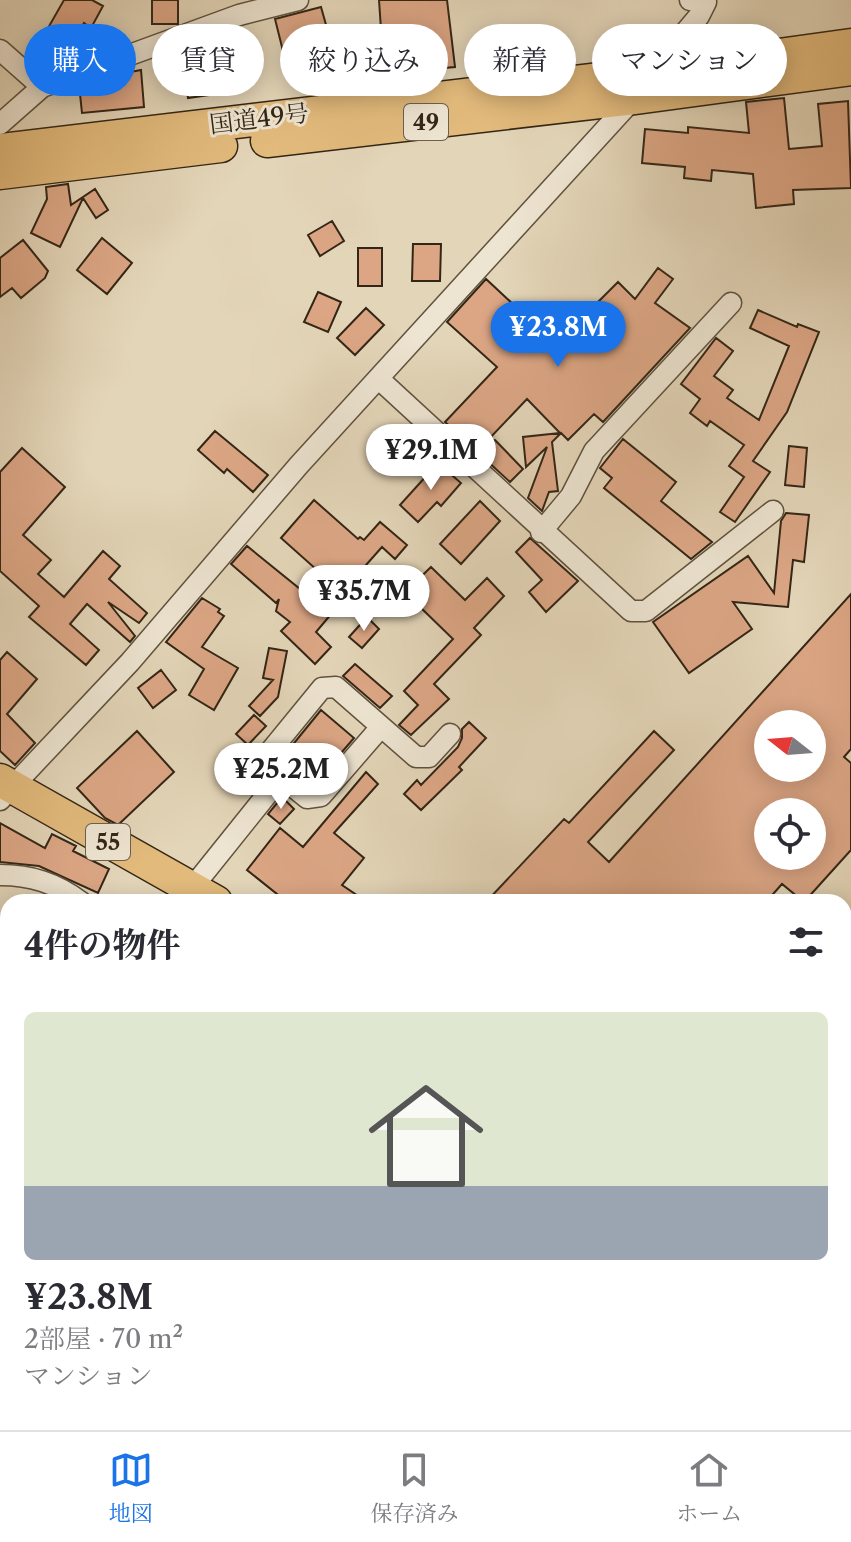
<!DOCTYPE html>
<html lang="ja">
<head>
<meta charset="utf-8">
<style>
  body { margin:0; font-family:"Libre Caslon Text","Noto Serif JP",serif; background:#f2f2f3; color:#2b2b33; height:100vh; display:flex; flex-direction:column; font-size:30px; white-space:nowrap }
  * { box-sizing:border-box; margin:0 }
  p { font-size:26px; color:#7c7c81 }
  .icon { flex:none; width:44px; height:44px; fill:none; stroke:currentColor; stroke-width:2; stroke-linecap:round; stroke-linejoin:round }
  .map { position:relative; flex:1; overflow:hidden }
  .sheet { position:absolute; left:0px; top:894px; width:852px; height:536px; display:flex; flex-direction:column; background:#fff; border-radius:24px 24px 0 0; box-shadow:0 4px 20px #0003 }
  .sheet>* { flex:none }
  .banner { position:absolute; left:24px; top:24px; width:804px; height:72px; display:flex; gap:16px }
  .needle { width:52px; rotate:287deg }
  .controls { position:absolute; left:754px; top:710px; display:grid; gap:16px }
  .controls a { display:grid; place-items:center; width:72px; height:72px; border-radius:50%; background:#fff; box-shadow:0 4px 20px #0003; font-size:40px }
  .price { position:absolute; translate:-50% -68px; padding:0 18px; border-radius:28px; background:#fff; color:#222; font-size:26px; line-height:52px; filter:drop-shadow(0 2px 4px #0008) }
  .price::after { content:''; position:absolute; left:50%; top:48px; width:24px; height:18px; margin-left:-12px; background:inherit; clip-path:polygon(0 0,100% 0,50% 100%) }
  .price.selected { background:#1a73e8; color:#fff }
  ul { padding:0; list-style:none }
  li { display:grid; align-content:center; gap:16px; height:424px; padding:0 24px }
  li span { display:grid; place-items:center; height:248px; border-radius:12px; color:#555 }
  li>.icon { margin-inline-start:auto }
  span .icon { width:144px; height:144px; fill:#fffc; stroke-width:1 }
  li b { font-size:34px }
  h2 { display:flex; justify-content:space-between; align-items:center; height:96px; padding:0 24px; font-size:34px }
  .pill { padding:0 28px; border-radius:36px; background:#fff; box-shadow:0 4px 20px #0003; font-size:28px; line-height:72px }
  .pill.selected { background:#1a73e8; color:#fff }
  .tab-bar { display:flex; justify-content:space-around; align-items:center; height:112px; border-top:2px solid #e1e1e2; background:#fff; font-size:22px; color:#7c7c81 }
  .tab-bar a { display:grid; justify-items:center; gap:4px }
  .tab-bar .selected { color:#1a73e8 }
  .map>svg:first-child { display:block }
</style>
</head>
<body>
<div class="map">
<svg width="851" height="1430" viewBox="0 0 851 1430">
  <rect width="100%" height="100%" fill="#e3d5b8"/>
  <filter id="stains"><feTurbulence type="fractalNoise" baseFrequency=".0025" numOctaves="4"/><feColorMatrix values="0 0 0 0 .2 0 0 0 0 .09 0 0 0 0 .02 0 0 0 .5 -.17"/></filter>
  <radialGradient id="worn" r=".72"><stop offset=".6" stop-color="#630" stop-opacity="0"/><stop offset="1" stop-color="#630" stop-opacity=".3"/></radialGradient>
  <path fill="#dca685" stroke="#332616" stroke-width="2" fill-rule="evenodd" d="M64 0H92L103 6 91 28 84 23 73 42 48 28Z
    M152 0H178V24H152Z
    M379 0H447L455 67 384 73Z
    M321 7 339 71 304 78 299 59 286 63 275 19Z
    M220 41 230 92 188 98 180 50 203 42Z
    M141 70 144 107 82 113 80 94 111 92 109 76Z
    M784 98 789 149 822 146 818 104 848 101 851 188 793 190 794 204 756 208 753 174 712 170 711 181 684 178 685 167 642 163 645 129 688 133V127L749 133 746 102Z
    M68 184 71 205 95 189 108 210 96 218 83 198 60 247 31 233 47 199 46 187Z
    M332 221 344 241 320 256 308 235Z
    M102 238 132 263 107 294 77 270Z
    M23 240 48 271 45 278 21 298 12 288 0 297V258Z
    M413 244H441L440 281H412Z
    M358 248H382V286H358Z
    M658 268 673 279 655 303 690 328 603 422 594 414 568 440 561 433 552 442 558 491 549 492 542 511 528 498 547 447 526 467 523 437 560 433 527 399 487 441 495 440 523 469 510 482 445 422 497 367 447 322 486 279 556 344 618 282 635 299Z
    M318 292 341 302 328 332 304 322Z
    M366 308 384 325 355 355 337 338Z
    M758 310 797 327 798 324 819 332 787 412 753 461 770 472 735 522 720 512 744 477 729 466 744 445 710 421 707 426 690 413 700 399 681 384 716 338 733 351 714 376 733 390 727 398 759 420 789 346 750 328Z
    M215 431 268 475 253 492 227 469 224 473 198 450Z
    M623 439 676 482 661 501 712 542 691 559 604 488 612 478 600 468Z
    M789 446 807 448 804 487 785 485Z
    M22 448 65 487 23 535 51 560 38 574 64 597 103 551 120 566 109 579 147 613 139 623 108 602 135 636 130 642 87 604 70 624 99 650 86 665 29 617 39 606 0 571V472Z
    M438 463 461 483 441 506 437 502 418 522 400 505Z
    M314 500 358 539 360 537 364 540 380 522 407 545 395 559 382 547 350 583 354 587 316 632 331 647 315 664 281 631 290 622 276 611 279 599 276 603 231 564 247 546 310 597 326 578 281 538Z
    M480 501 500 521 461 564 440 544Z
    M786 513 809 515 804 562 793 560 788 607 733 602 752 629 689 673 653 622 748 556 774 593 781 521Z
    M530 538 578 581 546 612 529 592 542 580 516 552Z
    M431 567 465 600 487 578 504 596 474 628 481 635 434 684 449 699 411 735 399 725 418 705 404 691 453 639 420 607 417 610 402 595Z
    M851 594V749L844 757 851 763V850L804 902 782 884 766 902H486L564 819 569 823 654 731 674 750 588 842 609 862ZM768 724H812V768H768ZM768 812H812V856H768Z
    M202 598 220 609 218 612 224 616 202 647 238 668 214 710 189 695 204 669 166 642Z
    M367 617 379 629 362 648 349 637Z
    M269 648 287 651 278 697 260 716 249 706 273 680 263 678Z
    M7 652 37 679 7 714 35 743 15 765 0 751V660Z
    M355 664 392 696 380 708 343 676Z
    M161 670 176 690 153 708 138 688Z
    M321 710 354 738 317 781 286 753Z
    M254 715 266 726 248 745 236 734Z
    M469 722 486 738 459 767 462 770 421 810 404 794 417 780 421 785 458 747 462 738V729Z
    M137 731 174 772 118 825 105 818 77 788Z
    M366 772 378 784 334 833 364 858 342 885 367 902H287L247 870 280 828 303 847Z
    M282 797 294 809 280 824 268 814Z
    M0 823 45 848 52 834 76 846 73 851 109 869 98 893 39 866 0 862Z"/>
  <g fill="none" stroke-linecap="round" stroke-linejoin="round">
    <g stroke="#5f523e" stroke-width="23">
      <path id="minor" d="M0 50 42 87
        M651 73 699 16 706 2 690 0
        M0 124 42 87 239 15 298 0
        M379 379 631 611H646L773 511
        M541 532 571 496 594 451 731 303
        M281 777 268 766V754L322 688 336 687 416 757H429L450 734
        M0 800 130 662 299 465 634 98
        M0 875C31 875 56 883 81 902
        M192 888 281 777 307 798 321 796 380 728
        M245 1422 247 1430"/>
    </g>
    <g stroke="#5f523e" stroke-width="27">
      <path id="tertiary" d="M844 1180 851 1184"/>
    </g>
    <g stroke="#332616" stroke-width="35">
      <path id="primary" d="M0 780 216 902
        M727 1422 733 1430"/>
    </g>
    <g stroke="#332616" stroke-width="35">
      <path id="trunk" d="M267 141 634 98 851 69
        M0 150 651 73 851 45
        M0 173 221 146"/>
    </g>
    <use href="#minor" stroke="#ede4d1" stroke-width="20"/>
    <use href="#tertiary" stroke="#ede4d1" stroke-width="24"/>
    <use href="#primary" stroke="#e2ba7c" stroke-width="32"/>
    <use href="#trunk" stroke="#e2ba7c" stroke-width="32"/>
  </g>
  <g text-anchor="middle" stroke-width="6" stroke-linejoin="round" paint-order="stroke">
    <g fill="#ede4d1" stroke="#6b5f4e" stroke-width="2">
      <rect x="404" y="104" width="44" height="36" rx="6"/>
      <rect x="86" y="824" width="44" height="36" rx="6"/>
    </g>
    <g font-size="22" font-weight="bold" fill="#332616">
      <text x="426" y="130">49</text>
      <text x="108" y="850">55</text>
    </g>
    <g font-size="24" fill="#332616" stroke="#ede4d1">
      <text transform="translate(259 119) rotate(-7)" y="8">国道49号</text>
    </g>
  </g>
  <rect width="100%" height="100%" filter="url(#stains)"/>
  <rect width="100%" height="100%" fill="url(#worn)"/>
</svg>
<div class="controls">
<a><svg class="needle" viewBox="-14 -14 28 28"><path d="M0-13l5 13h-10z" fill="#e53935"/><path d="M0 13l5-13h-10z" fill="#7c7c81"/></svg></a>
<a><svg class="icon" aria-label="locate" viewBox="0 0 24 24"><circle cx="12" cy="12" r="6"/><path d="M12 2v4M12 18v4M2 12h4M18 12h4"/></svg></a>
</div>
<b class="price selected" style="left:558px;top:369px">¥23.8M</b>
<b class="price" style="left:431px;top:492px">¥29.1M</b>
<b class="price" style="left:364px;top:633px">¥35.7M</b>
<b class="price" style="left:281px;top:811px">¥25.2M</b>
<div class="banner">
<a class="pill selected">購入</a>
<a class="pill">賃貸</a>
<a class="pill">絞り込み</a>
<a class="pill">新着</a>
<a class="pill">マンション</a>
</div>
<section class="sheet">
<h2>4件の物件<svg class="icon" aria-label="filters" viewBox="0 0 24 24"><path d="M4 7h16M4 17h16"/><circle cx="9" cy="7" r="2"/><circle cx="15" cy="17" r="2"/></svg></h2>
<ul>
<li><span style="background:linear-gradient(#dfe7d0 70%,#9aa5b1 0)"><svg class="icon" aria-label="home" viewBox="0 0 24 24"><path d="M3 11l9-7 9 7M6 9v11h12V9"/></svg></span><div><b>¥23.8M</b><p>2部屋 · 70 m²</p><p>マンション</p></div></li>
</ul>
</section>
</div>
<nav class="tab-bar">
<a class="selected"><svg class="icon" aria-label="map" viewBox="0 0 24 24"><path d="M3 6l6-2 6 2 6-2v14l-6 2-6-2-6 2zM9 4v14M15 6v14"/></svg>地図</a>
<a><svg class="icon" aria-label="saved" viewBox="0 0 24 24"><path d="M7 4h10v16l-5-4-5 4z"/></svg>保存済み</a>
<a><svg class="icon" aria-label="home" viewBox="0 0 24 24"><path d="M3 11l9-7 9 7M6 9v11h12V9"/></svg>ホーム</a>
</nav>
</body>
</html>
